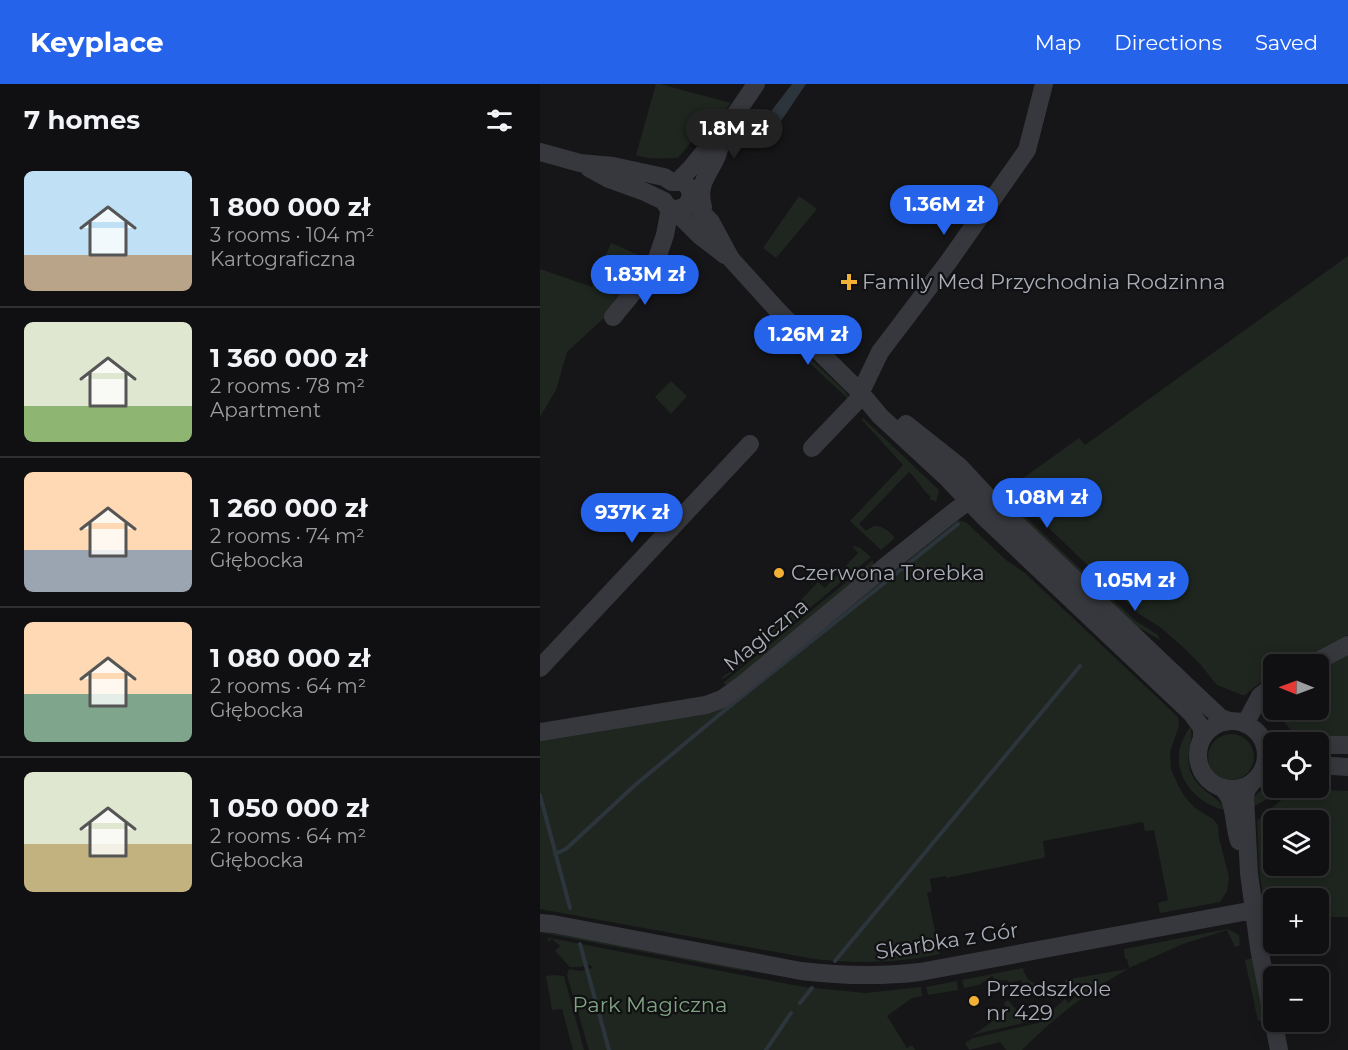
<!DOCTYPE html>
<html lang="en">
<head>
<meta charset="utf-8">
<style>
  body { margin:0; font-family:Montserrat,sans-serif; background:#1e1e20; color:#f1f3f6; height:100vh; display:flex; flex-direction:column; font-size:22px; white-space:nowrap }
  * { box-sizing:border-box; margin:0 }
  p { font-size:20px; color:#9c9d9f }
  .icon { flex:none; width:33px; height:33px; fill:none; stroke:currentColor; stroke-width:2; stroke-linecap:round; stroke-linejoin:round }
  .map { position:relative; flex:1; overflow:hidden }
  .side { display:flex; flex-direction:column; background:#101012; width:540px }
  .side>* { flex:none }
  .needle { width:39px; rotate:271deg }
  .controls { position:absolute; left:723px; top:570px; display:grid; gap:12px }
  .controls a { display:grid; place-items:center; width:66px; height:66px; border-radius:9px; background:#101012; box-shadow:0 3px 15px #0003,0 0 0 2px #303032; font-size:30px }
  .price { position:absolute; translate:-50% -51px; padding:0 14px; border-radius:21px; background:#2563eb; color:#fff; font-size:20px; line-height:39px; filter:drop-shadow(0 2px 3px #0008) }
  .price::after { content:''; position:absolute; left:50%; top:36px; width:18px; height:14px; margin-left:-9px; background:inherit; clip-path:polygon(0 0,100% 0,50% 100%) }
  .price.active { background:#222; color:#fff }
  ul { padding:0; list-style:none }
  li { display:flex; align-items:center; gap:18px; height:150px; padding:0 24px }
  li+li { border-top:2px solid #303032 }
  li span { display:grid; place-items:center; flex:none; width:168px; height:120px; border-radius:9px; color:#555 }
  li>.icon { margin-inline-start:auto }
  span .icon { width:72px; height:72px; fill:#fffc; stroke-width:1 }
  li b { font-size:26px }
  h2 { display:flex; justify-content:space-between; align-items:center; height:72px; padding:0 24px; font-size:26px }
  header { display:flex; align-items:center; gap:36px; box-sizing:border-box; height:84px; padding:0 30px; background:#2563eb; color:#fff }
  header strong { font-size:28px }
  nav { display:flex; gap:33px; margin-inline-start:auto; font-size:21px }
  main { display:flex; flex:1; min-height:0 }
  .map>svg:first-child { display:block }
</style>
</head>
<body>
<header>
<strong>Keyplace</strong>
<nav><a>Map</a><a>Directions</a><a>Saved</a></nav>
</header>
<main>
<section class="side">
<h2>7 homes<svg class="icon" aria-label="filters" viewBox="0 0 24 24"><path d="M4 7h16M4 17h16"/><circle cx="9" cy="7" r="2"/><circle cx="15" cy="17" r="2"/></svg></h2>
<ul>
<li><span style="background:linear-gradient(#bfe0f5 70%,#b9a48a 0)"><svg class="icon" aria-label="home" viewBox="0 0 24 24"><path d="M3 11l9-7 9 7M6 9v11h12V9"/></svg></span><div><b>1 800 000 zł</b><p>3 rooms · 104 m²</p><p>Kartograficzna</p></div></li>
<li><span style="background:linear-gradient(#dfe7d0 70%,#8fb573 0)"><svg class="icon" aria-label="home" viewBox="0 0 24 24"><path d="M3 11l9-7 9 7M6 9v11h12V9"/></svg></span><div><b>1 360 000 zł</b><p>2 rooms · 78 m²</p><p>Apartment</p></div></li>
<li><span style="background:linear-gradient(#ffd9b3 65%,#9aa5b1 0)"><svg class="icon" aria-label="home" viewBox="0 0 24 24"><path d="M3 11l9-7 9 7M6 9v11h12V9"/></svg></span><div><b>1 260 000 zł</b><p>2 rooms · 74 m²</p><p>Głębocka</p></div></li>
<li><span style="background:linear-gradient(#ffd9b3 60%,#7fa58c 0)"><svg class="icon" aria-label="home" viewBox="0 0 24 24"><path d="M3 11l9-7 9 7M6 9v11h12V9"/></svg></span><div><b>1 080 000 zł</b><p>2 rooms · 64 m²</p><p>Głębocka</p></div></li>
<li><span style="background:linear-gradient(#dfe7d0 60%,#c2b280 0)"><svg class="icon" aria-label="home" viewBox="0 0 24 24"><path d="M3 11l9-7 9 7M6 9v11h12V9"/></svg></span><div><b>1 050 000 zł</b><p>2 rooms · 64 m²</p><p>Głębocka</p></div></li>
</ul>
</section>
<div class="map">
<svg width="808" height="966" viewBox="0 0 808 966">
  <rect width="100%" height="100%" fill="#161618"/>
  <path fill="#1e261f" fill-rule="evenodd" d="M116 0H120L191 19 170 45 152 57 138 74C124 74 109 76 96 71Z
    M259 112 277 125 236 174 223 164Z
    M71 159 110 176 64 234 27 268 16 306 0 333V185L52 203Z
    M808 172V551L752 580H734L733 590 722 597 705 611H702L677 601 660 580 643 563 620 543 599 530 494 430 475 407 476 403 481 399 479 397 539 354 545 361Z
    M228 238 252 258 305 307 308 312 307 320 306 313 227 239Z
    M131 297 147 312 131 330 115 313Z
    M323 334 399 406 396 418 393 416H391L389 415 391 413C383 407 377 395 369 388L319 440 326 447C337 437 346 444 354 453L355 454 341 466 310 437 363 381 321 335Z
    M465 409 485 432 551 495 596 537 618 551 620 556 596 542 464 416Z
    M417 436 426 438 466 476 485 489 638 633 639 642 630 668 631 685 639 703 645 713 655 724 673 735 678 741 679 754 689 793 687 807 680 818 620 829 618 819 628 816 614 746 605 747 603 738 503 757 505 772 503 774 406 794V792L390 795 392 807 387 809 400 870C358 879 317 880 274 875L0 825V654L173 627Z
    M312 462 319 463 331 473 192 589 181 596 183 592 197 584 278 498 285 504 318 469Z
    M333 476V482L200 595 187 601 183 599Z
    M808 570V654L757 653 726 617 733 610 734 626H778L779 585Z
    M650 643C655 658 645 668 650 686 657 707 676 710 686 726 660 722 636 697 639 669 640 660 645 651 650 643Z
    M668 673a23 23 0 1 1 46 0a23 23 0 1 1-46 0Z
    M733 694 734 704H738C731 714 722 719 711 723L714 713Z
    M755 704 808 707V833H779L778 814H734L733 837 726 838 719 783 717 737ZM778 736V782H734V736Z
    M688 845 699 851 700 861 695 863 687 846 643 860 589 884 587 875H585L584 865Z
    M5 848 209 883 204 887 3 849Z
    M10 854 264 903 325 909 381 903 382 912 372 914 347 932 367 964 372 961 375 966H49L27 891 29 885 40 887 52 884 51 881 39 883H30L15 867 20 862 12 855 7 858 8 855Z
    M712 874H713L727 936 718 937 705 876Z
    M483 884C485 894 490 899 500 901L492 902 488 898 483 899 480 896 470 899 467 896 456 897 452 892 439 901 424 904 422 896Z
    M588 885C548 907 514 934 482 966H466L460 958 429 966 425 959 433 954 498 939 525 915 528 919 537 911 524 896Z
    M14 891 24 892 44 966H33L22 925 12 926 6 892Z
    M417 897 418 906 388 911 386 903Z
    M468 916 486 937 493 933 496 936 432 951 442 945 468 926 464 919Z"/>
  <path fill="#2c353c" d="M252 0H266L241 37 229 30Z"/>
  <g fill="none" stroke-linecap="round" stroke-linejoin="round">
    <path stroke="#2c353c" stroke-width="4" d="M0 711 30 824
      M15 770 26 765 94 702 179 631 418 440
      M40 860 69 966
      M295 877 540 582
      M260 919 272 904
      M226 966 251 929"/>
    <path stroke="#37383d" stroke-width="18" d="M0 68 40 79 73 82 124 93 132 98H142L149 103 151 113 146 122 134 126
      M49 84 69 95 105 108 124 117 126 121 134 126 159 151 185 171
      M138 97 151 84 169 62 186 44 216 0
      M150 116 171 138 191 175 241 230 320 308 340 332 408 395 444 433 651 629 662 644V655
      M163 123C157 101 167 93 176 74 179 67 181 59 184 51
      M73 233 114 183 125 151 130 124
      M366 340 419 382 446 411 668 622 681 634 689 637
      M272 364 316 318 340 268 409 177 487 66 504 0
      M772 580 808 561
      M0 584 210 360
      M658 671a34 34 0 1 1 68 0a34 34 0 1 1-68 0Z
      M705 640 720 612 734 601
      M0 648 166 621 182 615 203 600 347 481 411 430 423 421 446 411
      M778 661H808
      M778 681 808 683
      M711 700 707 705 705 712 709 789 719 864 739 966
      M683 705C696 717 693 741 699 757
      M0 839 13 840 261 887C303 892 339 893 380 888L714 826"/>
  </g>
  <g fill="#f2b134" stroke="#111113" stroke-width="2">
    <path d="M306 189h6v6h6v6h-6v6h-6v-6h-6v-6h6z"/>
    <circle cx="239" cy="489" r="6"/>
    <circle cx="434" cy="917" r="6"/>
  </g>
  <g text-anchor="middle" stroke-width="4.5" stroke-linejoin="round" paint-order="stroke">
    <g font-size="21" fill="#a8adb8" stroke="#111113" text-anchor="start">
      <text x="322" y="205">Family Med Przychodnia Rodzinna</text>
      <text x="251" y="496">Czerwona Torebka</text>
      <text x="446" y="912">Przedszkole<tspan x="446" dy="24">nr 429</tspan></text>
    </g>
    <g font-size="21" fill="#a8adb8" stroke="#111113">
      <text transform="translate(226 551) rotate(-39)" y="7">Magiczna</text>
      <text transform="translate(407 857) rotate(-9)" y="7">Skarbka z Gór</text>
    </g>
    <g font-size="21" fill="#7fa381" stroke="#111113">
      <text x="110" y="928">Park Magiczna</text>
    </g>
  </g>
</svg>
<div class="controls">
<a><svg class="needle" viewBox="-14 -14 28 28"><path d="M0-13l5 13h-10z" fill="#e53935"/><path d="M0 13l5-13h-10z" fill="#9c9d9f"/></svg></a>
<a><svg class="icon" aria-label="locate" viewBox="0 0 24 24"><circle cx="12" cy="12" r="6"/><path d="M12 2v4M12 18v4M2 12h4M18 12h4"/></svg></a>
<a><svg class="icon" aria-label="layers" viewBox="0 0 24 24"><path d="M12 4l9 5-9 5-9-5zM3 14l9 5 9-5"/></svg></a>
<a>+</a>
<a>−</a>
</div>
<b class="price active" style="left:194px;top:76px">1.8M zł</b>
<b class="price" style="left:404px;top:152px">1.36M zł</b>
<b class="price" style="left:105px;top:222px">1.83M zł</b>
<b class="price" style="left:268px;top:282px">1.26M zł</b>
<b class="price" style="left:507px;top:445px">1.08M zł</b>
<b class="price" style="left:92px;top:460px">937K zł</b>
<b class="price" style="left:595px;top:528px">1.05M zł</b>
</div>
</main>
</body>
</html>
